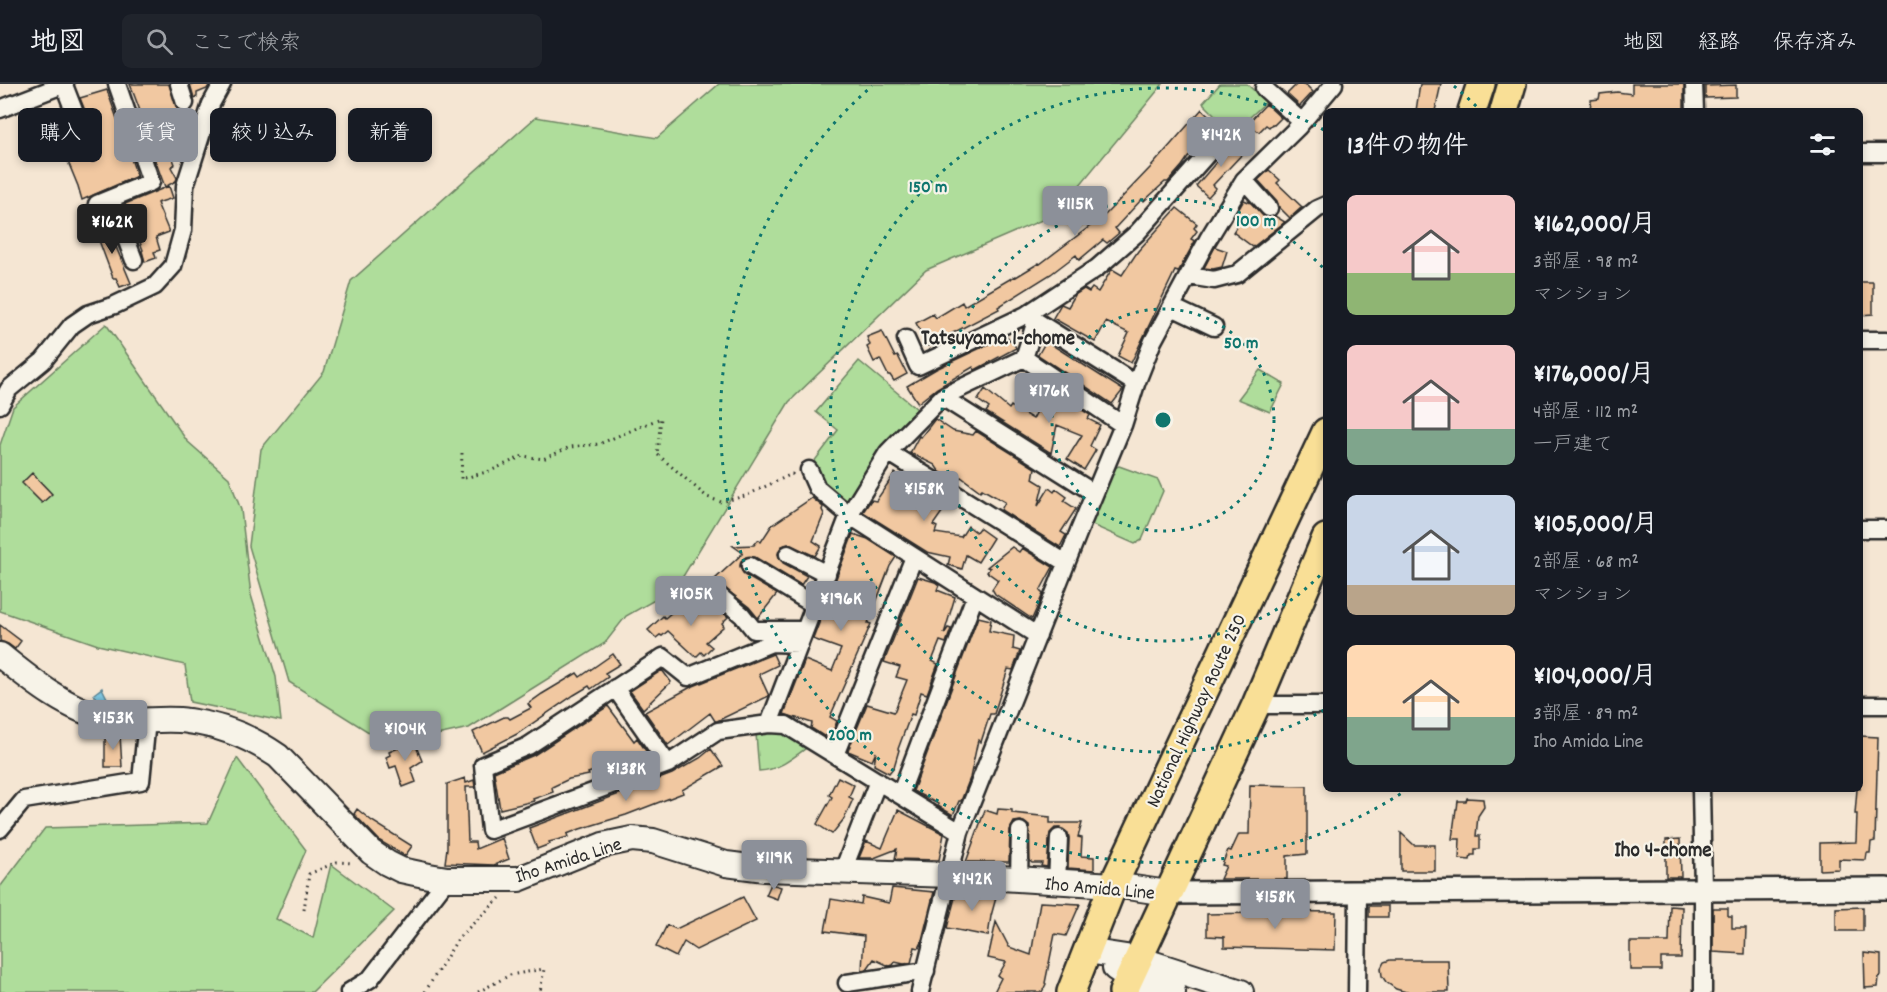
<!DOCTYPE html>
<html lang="ja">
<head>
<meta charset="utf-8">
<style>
  body { margin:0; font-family:Dekko,"Klee One",sans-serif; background:#20242c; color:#f1f3f6; height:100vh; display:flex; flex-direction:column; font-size:22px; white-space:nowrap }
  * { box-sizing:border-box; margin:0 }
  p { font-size:20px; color:#9ea1a6 }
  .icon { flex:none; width:33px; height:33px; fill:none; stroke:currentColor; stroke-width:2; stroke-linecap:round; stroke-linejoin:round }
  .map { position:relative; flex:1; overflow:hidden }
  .drawer { position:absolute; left:1323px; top:24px; width:540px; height:684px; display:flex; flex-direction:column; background:#171b24; border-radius:9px; box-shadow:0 3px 9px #0003 }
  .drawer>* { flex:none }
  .hud { position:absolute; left:18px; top:24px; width:570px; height:54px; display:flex; gap:12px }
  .price { position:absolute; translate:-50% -51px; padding:0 14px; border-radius:6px; background:#8c9099; color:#fff; font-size:20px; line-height:39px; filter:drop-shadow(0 2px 3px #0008) }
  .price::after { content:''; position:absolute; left:50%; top:36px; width:18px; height:14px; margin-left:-9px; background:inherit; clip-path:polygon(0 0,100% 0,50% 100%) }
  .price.on { background:#222; color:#fff }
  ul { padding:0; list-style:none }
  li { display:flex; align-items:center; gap:18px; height:150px; padding:0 24px }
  li span { display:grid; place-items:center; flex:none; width:168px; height:120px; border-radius:9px; color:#555 }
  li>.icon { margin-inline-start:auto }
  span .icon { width:72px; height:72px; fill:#fffc; stroke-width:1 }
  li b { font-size:26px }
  h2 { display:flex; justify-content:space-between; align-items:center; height:72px; padding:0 24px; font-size:26px }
  .chip { padding:0 21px; border-radius:9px; background:#171b24; box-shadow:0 3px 9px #0003; font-size:21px; line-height:54px }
  .chip.on { background:#8c9099; color:#fff }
  header { display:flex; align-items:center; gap:36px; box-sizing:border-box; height:84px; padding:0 30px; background:#171b24; border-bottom:2px solid #363941 }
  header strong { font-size:28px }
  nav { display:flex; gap:33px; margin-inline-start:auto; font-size:21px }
  .search { width:420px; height:54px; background:#20242c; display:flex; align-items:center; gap:15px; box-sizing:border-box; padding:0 21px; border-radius:9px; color:#9ea1a6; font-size:22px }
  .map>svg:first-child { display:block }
</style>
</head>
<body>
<header>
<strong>地図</strong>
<div class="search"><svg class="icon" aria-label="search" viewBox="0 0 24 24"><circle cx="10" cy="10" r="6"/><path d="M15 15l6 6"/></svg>ここで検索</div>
<nav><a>地図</a><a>経路</a><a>保存済み</a></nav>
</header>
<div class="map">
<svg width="1887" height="908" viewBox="0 0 1887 908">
  <rect width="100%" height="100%" fill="#f5e6d3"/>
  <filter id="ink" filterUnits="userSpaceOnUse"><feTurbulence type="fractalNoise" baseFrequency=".0167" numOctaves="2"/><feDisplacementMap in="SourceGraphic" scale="12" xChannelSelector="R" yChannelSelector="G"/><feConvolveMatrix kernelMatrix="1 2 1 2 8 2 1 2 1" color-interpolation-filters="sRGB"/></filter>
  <g filter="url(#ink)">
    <path fill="#afdd9b" stroke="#6d8463" stroke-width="1.5" d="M719 0H1163L1056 130 926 186 789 318 676 504 626 532 605 559 469 644 414 656 383 657 289 598 249 462 261 365 324 288 351 197 536 33 657 54Z
      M1220 0H1247L1266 18 1233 49 1203 19Z
      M106 240 187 357 229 394 241 426 251 511 276 593 281 637 190 618 185 581 98 561 0 527V361L13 323Z
      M859 277 917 325 894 348 865 393 849 421 825 404 813 379 838 346 816 328Z
      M1260 286 1284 300 1270 328 1238 315Z
      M1119 382 1158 396 1163 407 1142 456 1135 460 1092 441 1089 433 1106 387Z
      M785 646 809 662C793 674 779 686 759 687L756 650Z
      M237 674 306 766 276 835 313 854 331 780 394 827 312 908H0V803L45 744 208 739Z"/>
    <path fill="#7ec5df" stroke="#5d8797" stroke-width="1.5" d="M102 604 107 614 125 626 99 621 94 610Z"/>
    <path fill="#f1c8a1" stroke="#2b2b2b" stroke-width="1.5" d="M130 0H169L180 33 173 36 182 56 173 59 179 72 173 75 175 80 171 83 177 94 176 97 165 103 145 49 148 48Z
      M190 0H210L207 5 197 9V13L194 14Z
      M1297 0H1305L1313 8 1300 22 1287 10Z
      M1420 0H1441L1435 27H1416Z
      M1632 0H1684V27H1590L1591 16 1599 15 1600 10 1617 8 1632 10Z
      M1736 1V13L1705 14V2Z
      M107 6 137 92 82 116 78 102 55 46 57 45 48 29 62 26 80 72 88 78H94L100 70V65L80 14Z
      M1266 20 1281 34 1274 41 1272 40 1269 43 1266 41 1259 48 1247 40Z
      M1202 25 1218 40 1206 55 1203 52 1182 82 1168 98H1165L1144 117 1142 115 1115 144 1119 149 1107 159 1103 156 1079 176 1076 171 1051 190 998 223 999 225 928 262 916 239 933 230 936 234 962 218 964 222 1015 192 1016 193 1039 179 1040 180 1106 130 1150 84Z
      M1236 55 1247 65 1213 101 1216 104 1208 113 1196 102Z
      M1269 86 1280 96 1277 99 1302 123 1290 134 1279 123 1277 117 1258 96Z
      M169 102 173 114 157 119 169 148 156 153 160 166 154 168 156 174 145 178 142 167 143 166 125 120Z
      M1244 116 1251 119 1265 134 1275 132 1285 138 1253 163 1233 148 1242 134 1236 130Z
      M1177 124 1197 140 1194 144 1197 147 1191 155 1195 157 1178 188 1175 187 1131 279 1118 272 1129 249 1106 238 1095 258 1053 234 1061 220 1068 223 1075 211 1084 205 1089 208 1092 204 1098 208 1112 185 1122 191 1138 167Z
      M106 139 131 199 120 203 116 194H113L94 143Z
      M1215 163 1227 167 1222 183 1213 185 1204 184Z
      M1860 198H1873V230L1860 231Z
      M882 247 895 273 898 272 907 290 894 297 890 291H888L880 275 874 278 867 263 870 261 867 253Z
      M1006 252 1009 256 1011 255 1016 264 975 286 973 283 937 304 918 319 907 302 936 285Z
      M1046 257 1123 306 1112 320 1038 271Z
      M1049 304 1090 331 1088 335 1100 341 1090 362 1096 366 1084 386 1067 375 1082 351 1057 341 1051 369 986 328 989 324 978 316 985 305 1009 325 1011 322 1033 335Z
      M935 335 953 347 973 351 976 347 1035 384 1033 395 1043 401 1038 422 1049 404 1054 408 1056 405 1067 413 1064 417 1076 425 1061 448 1066 451 1060 463 1001 426 1005 418 982 405 980 407 961 393 955 398 939 387 935 381 910 369 919 352 921 353Z
      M32 389 52 410 42 419 22 399Z
      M895 389 915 403 926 405 947 421 933 441 937 443 935 449 961 453 968 442 976 448 979 444 993 454 978 478 966 471 962 485 948 481 950 473 927 468 863 428 871 416 876 417Z
      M812 414 823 423 822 426 824 430 813 457 821 462 815 472 788 460 782 462 778 470 783 479 807 492 801 501 755 473H746L741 477 740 482 744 491 777 510 758 534 749 523 714 496 743 469 733 462 754 461 758 456 761 458 772 441Z
      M853 450 868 455 896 473 890 482 868 539 871 540 830 633 837 637 833 647 830 646 825 653 811 644 812 639 784 630 805 576 832 587 841 565 813 555Z
      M1012 463 1019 468 1022 464 1053 483 1040 507 1043 510 1032 535 995 510 992 505 998 496 987 488 990 484 987 483Z
      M918 493 935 498 939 501 937 506 955 513 944 550 948 544 951 545 946 559 940 557 932 577 938 580 927 610 921 608 914 631 911 630 898 665 899 666 894 683 889 689 874 681 876 668 872 677 848 667 867 620 894 628 907 596 896 593 900 583 884 578Z
      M685 517 698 528 701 525 715 522 728 533 722 539 724 542 706 558 712 563 704 571 701 568 696 573 668 547 662 552 660 551 656 554 648 546 663 532 665 534Z
      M978 533 991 536 989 547 1014 552 1013 565 1020 567 1013 586 1008 585 994 630H990L981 658 978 656 970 694 961 717H959L953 731 938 722V720L913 707Z
      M0 541 21 557 15 565 8 560 0 557Z
      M613 570 620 580 605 589 608 593 591 605 589 602 574 611 517 650 482 668 473 648 504 633H508L510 635 531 624 528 620 542 610 577 589 580 593Z
      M773 570 778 581 759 590 769 612 717 637H715L710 629 668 661 645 628 691 603Z
      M662 586 671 598 643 625 630 607Z
      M608 622 634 657 637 654 648 670 634 679 630 675 588 689 589 691 569 695 552 703 553 708 533 715 534 717 500 725 494 688 534 671Z
      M105 650 120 651 122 683H105Z
      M1860 652 1878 653 1875 757 1871 758 1870 769H1867L1866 776 1839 775V785L1820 786V759L1856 758 1857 730H1855L1857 705H1860Z
      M414 657 422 677 411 684 416 698 403 703 396 682 390 684 386 673 390 671 389 668Z
      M711 665 723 682 682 706 683 709 626 731 580 745 567 750 568 753 549 758 550 760 537 765 529 744 672 690 700 674Z
      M838 693 854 701 849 713 853 715 844 735 832 750 817 740 832 713 829 711Z
      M465 694 466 699 474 696 475 703H466L468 758H475L476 765 502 754 509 775 494 781 445 779 447 764V700Z
      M1250 701 1307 702V770L1287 772V795H1220L1226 782 1222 781 1228 766 1231 767 1239 750H1249Z
      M1467 714 1483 715 1484 723 1478 732 1476 752H1480V765H1475V771H1471L1470 776 1459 775 1460 755H1452L1456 725H1457L1458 717H1466Z
      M357 725 372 737 412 762 405 772 380 757 354 730Z
      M998 725 1012 726V729L1050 733V739H1082L1078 753 1082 754 1081 772 1094 773V786L1068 784 1069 754 1068 749 1060 744H1055L1050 749 1047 783 1041 782 1042 779H1032L1030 777 1029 742 1021 737 1014 738 1010 746 1009 778H966L985 726 997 730Z
      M898 726 944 750 939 776 895 775 897 765 874 774H859L866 757 882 764Z
      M1401 749 1414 761H1435V787H1401Z
      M1680 755 1681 793H1666V756Z
      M771 800 781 803 777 815 766 811Z
      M892 804 934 808 921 860 919 864 915 863 911 879 904 880 895 878 893 881 889 882 874 875 867 885 862 886 864 852 825 847 831 815 861 820 862 813 889 819Z
      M957 806 986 807 997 810 991 832 988 852 947 844Z
      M743 813 756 837 696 866 684 858 676 873 656 863 667 841 676 845Z
      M1040 818 1080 820 1066 852 1055 850 1045 899 1046 900 1042 908H994L1001 894 998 892 1006 878 988 874 996 838 1009 863 1031 871Z
      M1369 822H1388V833H1369Z
      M1670 822 1682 823 1681 874H1661V886H1630V858H1669Z
      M1863 823V847H1836V824Z
      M1713 824H1728V832H1732V844H1746L1745 870 1713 868Z
      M1262 827 1336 828 1335 866 1224 863V853L1207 852V830L1257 829Z
      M1864 869 1881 871V892L1879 893 1878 903 1865 904Z
      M1390 876H1448L1449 908H1406L1396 905 1386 898 1382 892 1381 884 1384 878Z"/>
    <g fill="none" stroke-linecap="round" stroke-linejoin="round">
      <g stroke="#2b2b2b" stroke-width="21">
        <path id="minor" d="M179 0 185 19
          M1694 0 1695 27
          M64 1 90 68
          M1264 4 1302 38
          M0 25 65 0
          M1860 69H1887
          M1244 96 1269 124
          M111 115 134 176
          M97 120 151 98 117 0
          M1189 192 1214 196 1237 190 1317 125 1326 121
          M1172 223 1214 243
          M1028 232 1136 300
          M906 255 918 282 1026 231 1097 184 1137 149 1226 49
          M1860 256H1887
          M1024 274 1123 341
          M942 313 1094 409
          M0 321 9 305 43 277 72 241 88 230 115 221 155 202 173 182 183 146 185 102 211 20 222 0
          M888 368 1066 479
          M809 386 817 404 849 431 1038 552
          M1860 445H1887
          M788 470 827 490
          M750 482 814 521
          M694 510 701 515 717 510 742 531 754 546H805
          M800 560 771 559 688 593 663 573 528 662 483 681 490 746 668 680 718 647 769 640 786 641 960 748
          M615 604 668 680
          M1256 621H1326
          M1860 621H1887
          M769 640 849 431 888 368 942 313 1024 274 1036 237
          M835 671 914 473
          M1701 705 1703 806V908
          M900 711 975 512
          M0 745 24 716 141 697 147 636
          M842 789 878 697
          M1019 796 1020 747
          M1057 798 1059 754
          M847 899 926 887
          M349 908 370 895 447 795
          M920 908 960 748 1079 447 1123 341 1136 300 1153 257 1208 155 1244 96 1298 43 1334 0
          M1357 908 1358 809"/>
      </g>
      <g stroke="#2b2b2b" stroke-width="26">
        <path id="tertiary" d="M1168 809 1887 805"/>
      </g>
      <g stroke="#2b2b2b" stroke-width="28">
        <path id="secondary" d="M0 571C32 597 69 627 110 635 136 640 163 633 188 637 220 641 252 654 278 672L371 768 387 779 401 786 429 792 447 795H519L603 761 632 755 653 757 726 780 765 785 951 791 1113 801 1168 809
          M1087 867 1139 875 1241 908
          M1115 884 1130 894 1173 908"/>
      </g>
      <g stroke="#2b2b2b" stroke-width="32">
        <path id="trunk" d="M1472 27 1481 0
          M1504 27 1512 0
          M1071 908 1113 801 1326 348
          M1123 908 1256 621 1326 454"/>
      </g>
      <path stroke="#2b2b2b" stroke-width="3" stroke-dasharray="1.5 4.5" stroke-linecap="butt" d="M462 369 461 395 490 387 523 372 543 375 570 363 599 360 661 334 657 370 707 413 721 418 745 412 792 390 794 392
        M304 826 309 790 337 778 354 779
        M425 908 459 853 500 814
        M478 908 510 891 544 885 540 908"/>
      <use href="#minor" stroke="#f7f3e8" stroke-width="16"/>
      <use href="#tertiary" stroke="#f7f3e8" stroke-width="21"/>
      <use href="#secondary" stroke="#f7f3e8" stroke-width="24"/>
      <use href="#trunk" stroke="#f9df96" stroke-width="27"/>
    </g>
  </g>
  <g fill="none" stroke="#0f766e" stroke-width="3" stroke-dasharray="3 6">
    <circle cx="1163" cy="336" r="111"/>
    <path d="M1326 485A221 221 0 1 1 1326 187"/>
    <path d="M1324 626A332 332 0 1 1 1324 46"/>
    <path d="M1408 705A443 443 0 0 1 872 2M1454 2A443 443 0 0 1 1479 25"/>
  </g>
  <g text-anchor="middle" stroke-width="4.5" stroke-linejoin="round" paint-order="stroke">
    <g font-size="20" fill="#2b2b2b" stroke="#f7f3e8">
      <text transform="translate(1195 626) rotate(-65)" y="7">National Highway Route 250</text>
      <text transform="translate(568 775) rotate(-18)" y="7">Iho Amida Line</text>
      <text transform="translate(1100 803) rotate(5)" y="7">Iho Amida Line</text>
    </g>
    <g font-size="21" font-weight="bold" fill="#2b2b2b" stroke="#f7f3e8">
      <text x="998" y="260">Tatsuyama 1-chome</text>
      <text x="1663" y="772">Iho 4-chome</text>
    </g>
  </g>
  <circle cx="1163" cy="336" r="9" fill="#0f766e" stroke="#f7f3e8" stroke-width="3"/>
  <g font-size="18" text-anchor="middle" font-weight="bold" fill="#0f766e" stroke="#f7f3e8" stroke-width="4.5" stroke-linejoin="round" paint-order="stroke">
    <text x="928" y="108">150 m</text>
    <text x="1256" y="142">100 m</text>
    <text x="1241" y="264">50 m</text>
    <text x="850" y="656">200 m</text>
  </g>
</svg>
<b class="price" style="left:1221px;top:84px">¥142K</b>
<b class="price" style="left:1075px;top:153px">¥115K</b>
<b class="price on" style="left:112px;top:171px">¥162K</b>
<b class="price" style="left:1049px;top:340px">¥176K</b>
<b class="price" style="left:924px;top:438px">¥158K</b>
<b class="price" style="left:691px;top:543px">¥105K</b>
<b class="price" style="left:841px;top:548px">¥196K</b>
<b class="price" style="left:113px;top:667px">¥153K</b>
<b class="price" style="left:405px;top:678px">¥104K</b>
<b class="price" style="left:626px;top:718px">¥138K</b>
<b class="price" style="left:774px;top:807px">¥119K</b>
<b class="price" style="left:972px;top:828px">¥142K</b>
<b class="price" style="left:1275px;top:846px">¥158K</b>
<div class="hud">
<a class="chip">購入</a>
<a class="chip on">賃貸</a>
<a class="chip">絞り込み</a>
<a class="chip">新着</a>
</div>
<section class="drawer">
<h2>13件の物件<svg class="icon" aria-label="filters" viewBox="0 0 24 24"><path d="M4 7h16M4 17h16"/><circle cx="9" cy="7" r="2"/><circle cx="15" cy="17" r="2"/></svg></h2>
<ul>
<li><span style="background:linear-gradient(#f6c9c9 65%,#8fb573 0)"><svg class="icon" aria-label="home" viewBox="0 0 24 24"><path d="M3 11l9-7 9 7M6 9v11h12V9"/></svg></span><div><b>¥162,000/月</b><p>3部屋 · 98 m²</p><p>マンション</p></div></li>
<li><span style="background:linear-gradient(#f6c9c9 70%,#7fa58c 0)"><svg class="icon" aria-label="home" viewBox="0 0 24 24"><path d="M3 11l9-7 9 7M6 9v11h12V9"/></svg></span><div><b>¥176,000/月</b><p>4部屋 · 112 m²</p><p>一戸建て</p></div></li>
<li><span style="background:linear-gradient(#c9d6e8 75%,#b9a48a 0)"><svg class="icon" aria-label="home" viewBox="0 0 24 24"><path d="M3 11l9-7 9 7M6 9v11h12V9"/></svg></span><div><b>¥105,000/月</b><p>2部屋 · 68 m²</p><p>マンション</p></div></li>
<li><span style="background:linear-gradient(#ffd9b3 60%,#7fa58c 0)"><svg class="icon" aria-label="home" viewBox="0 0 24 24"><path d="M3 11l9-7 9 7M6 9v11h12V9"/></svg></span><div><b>¥104,000/月</b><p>3部屋 · 89 m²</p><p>Iho Amida Line</p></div></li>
</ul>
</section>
</div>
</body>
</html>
